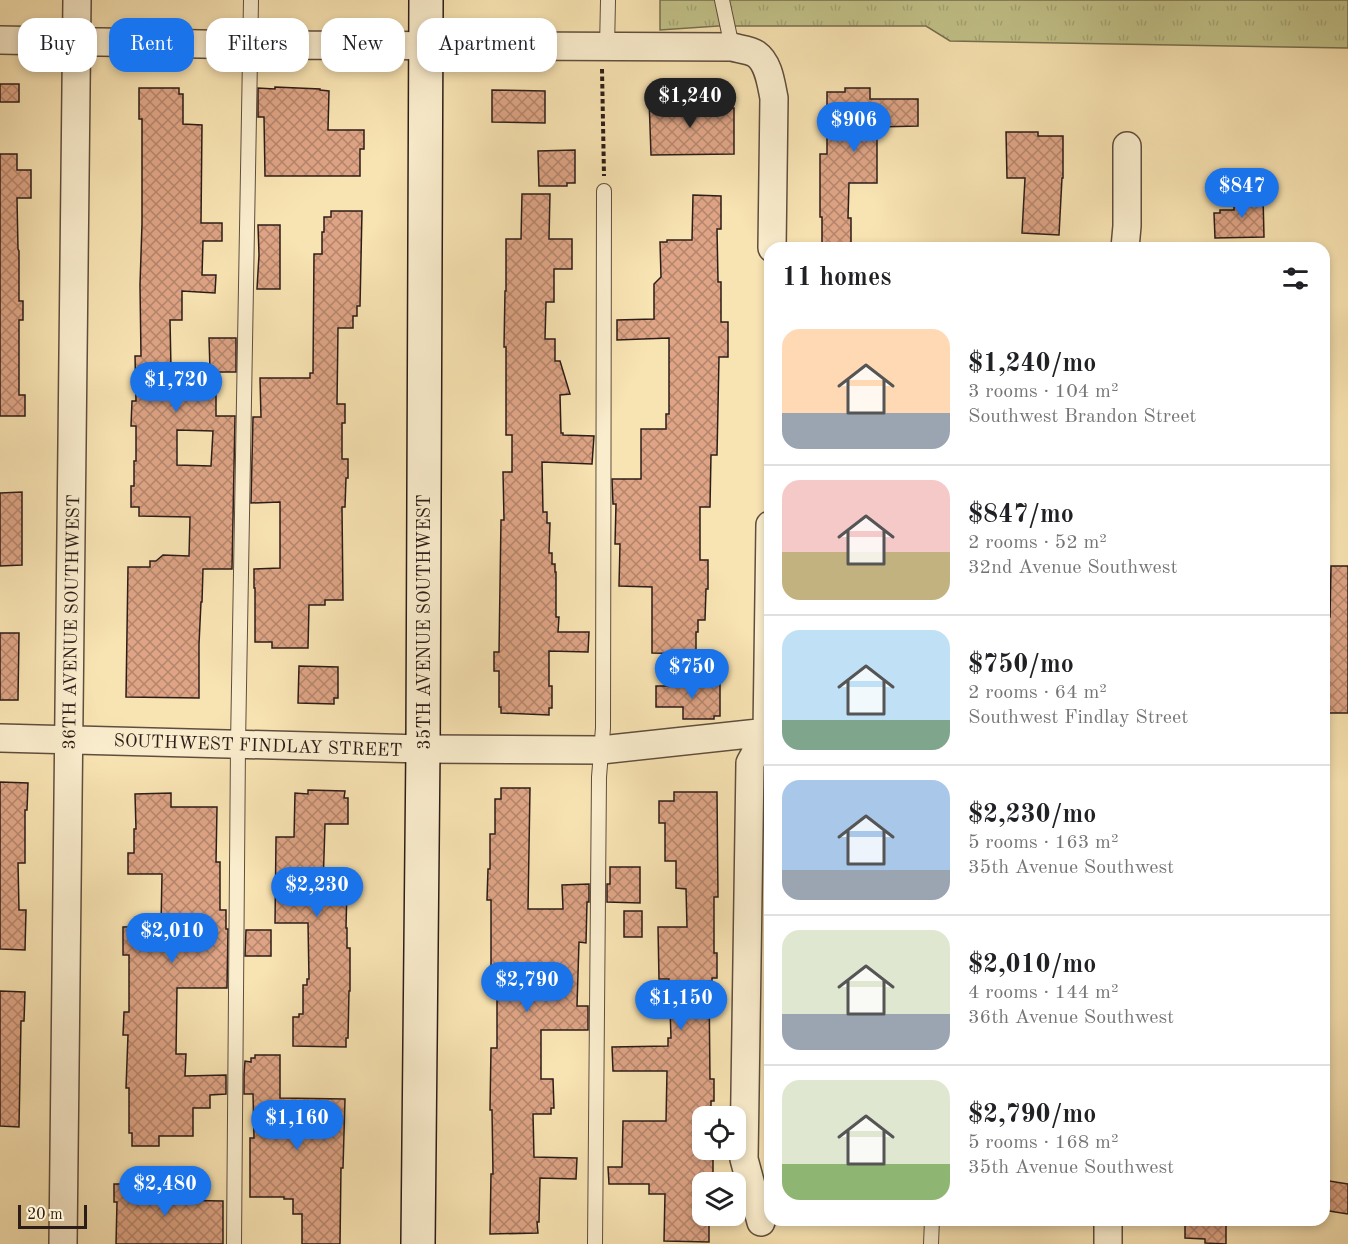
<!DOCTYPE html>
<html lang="en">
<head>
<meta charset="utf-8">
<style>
  body { margin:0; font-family:"Old Standard TT",serif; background:#f6f6f6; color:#202124; height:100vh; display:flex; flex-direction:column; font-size:22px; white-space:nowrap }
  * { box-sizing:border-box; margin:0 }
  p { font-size:20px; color:#757577 }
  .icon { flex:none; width:33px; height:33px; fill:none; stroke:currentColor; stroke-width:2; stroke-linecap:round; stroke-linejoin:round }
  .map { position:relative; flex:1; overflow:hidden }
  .drawer { position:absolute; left:764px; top:242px; width:566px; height:984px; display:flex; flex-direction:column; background:#fff; border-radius:18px; box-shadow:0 3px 9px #0003 }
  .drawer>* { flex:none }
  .top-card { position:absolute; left:18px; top:18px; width:570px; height:54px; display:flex; gap:12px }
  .tools { position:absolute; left:692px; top:1106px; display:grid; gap:12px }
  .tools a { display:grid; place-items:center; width:54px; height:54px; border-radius:12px; background:#fff; box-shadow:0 3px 9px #0003; font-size:30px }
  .scale { position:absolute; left:18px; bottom:15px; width:69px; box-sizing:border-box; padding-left:6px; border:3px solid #2c1d18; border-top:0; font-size:16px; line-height:21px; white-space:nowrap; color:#2c1d18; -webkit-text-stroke:4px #faedcd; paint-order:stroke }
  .price { position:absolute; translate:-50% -51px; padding:0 14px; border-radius:21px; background:#1a73e8; color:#fff; font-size:20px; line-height:39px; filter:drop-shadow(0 2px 3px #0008) }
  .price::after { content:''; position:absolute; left:50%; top:36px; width:18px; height:14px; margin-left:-9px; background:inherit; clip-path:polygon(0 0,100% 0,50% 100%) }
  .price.active { background:#222; color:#fff }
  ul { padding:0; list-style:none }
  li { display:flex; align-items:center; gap:18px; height:150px; padding:0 18px }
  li+li { border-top:2px solid #e0e0e0 }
  li span { display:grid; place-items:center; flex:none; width:168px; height:120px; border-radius:18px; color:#555 }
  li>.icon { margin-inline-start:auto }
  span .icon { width:72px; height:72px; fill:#fffc; stroke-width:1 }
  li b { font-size:26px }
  h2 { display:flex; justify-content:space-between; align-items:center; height:72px; padding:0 18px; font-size:26px }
  .chip { padding:0 21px; border-radius:18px; background:#fff; box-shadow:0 3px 9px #0003; font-size:21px; line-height:54px }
  .chip.active { background:#1a73e8; color:#fff }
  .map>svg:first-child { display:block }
</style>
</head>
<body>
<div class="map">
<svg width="1348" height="1244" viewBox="0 0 1348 1244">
  <defs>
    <pattern id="grass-tufts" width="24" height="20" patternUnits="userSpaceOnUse" patternTransform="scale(1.5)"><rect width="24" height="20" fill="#c2c289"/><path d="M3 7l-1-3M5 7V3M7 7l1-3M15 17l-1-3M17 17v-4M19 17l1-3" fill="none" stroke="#a7a676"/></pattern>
    <pattern id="building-cross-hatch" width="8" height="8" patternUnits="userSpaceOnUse" patternTransform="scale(1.5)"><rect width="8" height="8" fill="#dea485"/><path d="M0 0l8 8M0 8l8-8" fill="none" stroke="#b4856c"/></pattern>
  </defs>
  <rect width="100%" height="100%" fill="#f8e3b2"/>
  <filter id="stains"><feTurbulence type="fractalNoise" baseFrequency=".00333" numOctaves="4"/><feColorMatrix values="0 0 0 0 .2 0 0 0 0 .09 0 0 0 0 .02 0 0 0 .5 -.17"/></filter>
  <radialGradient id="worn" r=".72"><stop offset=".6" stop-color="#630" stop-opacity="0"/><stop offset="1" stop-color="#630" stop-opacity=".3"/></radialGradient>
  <path fill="url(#grass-tufts)" stroke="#777050" stroke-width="1.5" d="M660 0H1348V48L950 41 926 26H718L660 30Z"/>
  <path fill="url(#building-cross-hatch)" stroke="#2c1d18" stroke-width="1.5" fill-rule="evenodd" d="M0 84H19V102H0Z
    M275 87 320 89V90L329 91 328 130H364V149H360V176H265L264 117H258V88L275 89Z
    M139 88H179V94H183V124L202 125 201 223H222V241H203L202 275H216L215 293 182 291V320H170L171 369H210L209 338H236V372H216V416H235L232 569H203L202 602H201L199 644V698L126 697 128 567H150V561H156L163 555 189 556 190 517 139 516V507H131V486H134V461H136V426H131L132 401H136L135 356H141L140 285 142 224V119H139ZM177 430 213 431 211 466 177 465Z
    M845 88H870V99H918V126L877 127V183H849L848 218H851V248H822V217H820V154H827V92H845Z
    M492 90 545 91V123L492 122Z
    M677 97V108H734V154L651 155 649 98Z
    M1006 132H1038V136H1063V178H1062L1059 235 1022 233 1025 178H1007Z
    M575 150V183H567V186H539L538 151Z
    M0 154H17V170H31V198H17L18 249 19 251V301H23V320H19V395H25V416H0Z
    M522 194H550L549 239H572V269H554V302H546L545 339H555V361H560L570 394 560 395 561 433H563V435L594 436 592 464 542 462 543 512H547V523H550L549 553H552V564H555V572H556V617H559L558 632H589L588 652 549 651V686H552V708H549V715L501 713V707H499V671H494V652H499L501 520H504L503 472H512V435H506V347H504L505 291H506V239H521Z
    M693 195 721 196V229H717L718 280V282H721V322H728V357H719L717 455H711L710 507H700V560H708V589H706L705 620H698V632H696V654L652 653V587L619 586 620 544H615L616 504H613L612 479H641V429H666V414H669V338L617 340V320L654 319V284L661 277 660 242H667V240H692Z
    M1263 195 1264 237 1215 238 1214 213H1220V210H1234V196Z
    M331 211H362L360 306H357V316H353V328H338L337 404H345V423H342V459H348V478H346L345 507H342L343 600H325V605H309L308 648H272V642H255V588H254V569L280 568V502L251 503 253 417H261L260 378H310V373H313L314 254H322V232H324V217H331Z
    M258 225H280V289H257L259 255Z
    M22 492V565L0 566V493Z
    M1331 566H1348V713H1328L1329 650H1323V617H1330Z
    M0 633H19L18 700H0Z
    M299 666 338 667V698H334V704L298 703Z
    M688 683H720V716H714V719H683V707H656V686H688Z
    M0 782 28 783 27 810H25V863H18L19 910H26L25 950 0 949Z
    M501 788H530L528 909H563L562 885 589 884V902H587L586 943 579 942 577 1006H588V1030H541V1079H553L554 1108H551V1114H533L534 1157 577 1158 576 1179 540 1178 539 1222H537L538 1233 490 1234 491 1174H493L492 1110H490L491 1048H497V980H494V975H491V900H487L488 869H490V834H495V799H501Z
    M308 790 345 791 344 798H348V824H325L323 887H347L346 928H347V948H350V991H349L348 1038H346V1047L293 1046V1017H299V1014H303V985H307V979H309L308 923H275L276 840V837H294L295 793 308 794Z
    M674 792H717L718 897H714V953H717V978H712V981H709L710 1079H714V1101H711V1110H702V1149H713V1182H702V1215H709V1242L664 1241 665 1194H649V1184H609L608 1167H622L623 1121H666L667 1071H613L612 1047 668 1046V1038H671L669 979H659L658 927H687L686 889 676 888V861H665V823H659V801H674Z
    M171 793V807H217L216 862H220V910H226V929H228L227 988H177L176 1054H186L185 1076 226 1075V1094L210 1095V1108H193V1136H159V1146H132V1133H129V1088H126L128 1035H123L124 1012H129V955H123V927L161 926 162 874H128V853H134V829H136L135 794Z
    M610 867H640V903L607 902V884H610Z
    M624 911H642V937H624Z
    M246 930H271V956H245Z
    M0 991 25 992 24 1021H21L19 1127 0 1126Z
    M255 1055H280V1098L345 1099 343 1168H341L340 1244H302V1214H293V1199H284V1197H250V1138H254L253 1094H244V1074L245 1061 251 1062V1058H255Z
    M1323 1180 1348 1184V1214L1323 1210Z
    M123 1182 166 1183V1200L223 1201V1244H116L117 1202H114V1184H123Z
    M1185 1220H1226V1244L1205 1243V1239L1185 1238Z"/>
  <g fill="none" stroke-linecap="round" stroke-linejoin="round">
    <g stroke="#5f4e3e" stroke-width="16">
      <path id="service" d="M722 0 732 47
        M607 48 608 0
        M234 1244 238 744 251 0
        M595 1244 599 777 603 728 604 191
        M931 1244 932 1220"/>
    </g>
    <g stroke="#5f4e3e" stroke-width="30">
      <path id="minor" d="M0 40 251 45 732 47C739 49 750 50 756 54 769 63 771 84 774 98L772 248
        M1125 248 1127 226V146
        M770 525 767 732 770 736
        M0 738 423 749 601 750 767 732
        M761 1222 744 1159 750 763 767 732
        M63 1244 77 0
        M1108 1244V1220"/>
    </g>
    <g stroke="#2c1d18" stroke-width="36">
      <path id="secondary" d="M418 1244 423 749 426 0"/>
    </g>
    <path stroke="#2c1d18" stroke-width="4" stroke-dasharray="4.5 3" stroke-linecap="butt" d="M602 69 604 176"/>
    <use href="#service" stroke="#faedcd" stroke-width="14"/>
    <use href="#minor" stroke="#faedcd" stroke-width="27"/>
    <use href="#secondary" stroke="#faedcd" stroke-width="33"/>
  </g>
  <g text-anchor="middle" stroke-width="6" stroke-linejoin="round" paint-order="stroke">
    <g font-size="18" fill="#2c1d18" stroke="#faedcd">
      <text transform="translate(71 622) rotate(-89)" y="6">36TH AVENUE SOUTHWEST</text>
      <text transform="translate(424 622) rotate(-90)" y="6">35TH AVENUE SOUTHWEST</text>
      <text transform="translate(258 745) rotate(2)" y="6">SOUTHWEST FINDLAY STREET</text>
    </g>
  </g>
  <rect width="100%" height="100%" filter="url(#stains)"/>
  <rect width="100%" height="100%" fill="url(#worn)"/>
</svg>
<div class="tools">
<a><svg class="icon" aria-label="locate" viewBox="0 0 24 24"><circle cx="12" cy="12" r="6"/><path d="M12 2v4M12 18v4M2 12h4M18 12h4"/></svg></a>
<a><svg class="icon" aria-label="layers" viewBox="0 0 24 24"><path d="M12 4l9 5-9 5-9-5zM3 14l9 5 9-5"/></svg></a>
</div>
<div class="scale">20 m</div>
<b class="price active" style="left:690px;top:129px">$1,240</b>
<b class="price" style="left:854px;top:153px">$906</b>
<b class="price" style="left:1242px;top:219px">$847</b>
<b class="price" style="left:176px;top:413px">$1,720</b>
<b class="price" style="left:692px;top:700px">$750</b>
<b class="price" style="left:317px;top:918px">$2,230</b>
<b class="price" style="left:172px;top:964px">$2,010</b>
<b class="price" style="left:527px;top:1013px">$2,790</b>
<b class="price" style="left:681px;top:1031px">$1,150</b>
<b class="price" style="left:297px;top:1151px">$1,160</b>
<b class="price" style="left:165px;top:1217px">$2,480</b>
<div class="top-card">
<a class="chip">Buy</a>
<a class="chip active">Rent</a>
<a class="chip">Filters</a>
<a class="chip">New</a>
<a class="chip">Apartment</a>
</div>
<section class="drawer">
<h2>11 homes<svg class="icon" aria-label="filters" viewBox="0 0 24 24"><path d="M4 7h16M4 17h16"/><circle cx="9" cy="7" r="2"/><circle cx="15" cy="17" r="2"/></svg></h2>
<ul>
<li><span style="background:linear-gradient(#ffd9b3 70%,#9aa5b1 0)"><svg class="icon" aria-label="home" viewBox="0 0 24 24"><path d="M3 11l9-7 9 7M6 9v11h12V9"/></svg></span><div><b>$1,240/mo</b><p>3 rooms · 104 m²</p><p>Southwest Brandon Street</p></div></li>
<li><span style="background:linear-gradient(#f6c9c9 60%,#c2b280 0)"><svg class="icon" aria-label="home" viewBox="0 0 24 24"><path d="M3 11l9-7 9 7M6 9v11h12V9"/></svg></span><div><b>$847/mo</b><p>2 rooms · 52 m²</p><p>32nd Avenue Southwest</p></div></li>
<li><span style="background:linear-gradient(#bfe0f5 75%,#7fa58c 0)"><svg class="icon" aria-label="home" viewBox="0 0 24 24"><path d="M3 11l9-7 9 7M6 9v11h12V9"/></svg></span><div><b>$750/mo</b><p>2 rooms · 64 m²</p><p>Southwest Findlay Street</p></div></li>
<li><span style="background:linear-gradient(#a9c7e8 75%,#9aa5b1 0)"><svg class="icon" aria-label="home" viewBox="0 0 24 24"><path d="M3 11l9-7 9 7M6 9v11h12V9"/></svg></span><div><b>$2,230/mo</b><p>5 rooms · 163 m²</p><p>35th Avenue Southwest</p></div></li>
<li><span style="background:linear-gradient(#dfe7d0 70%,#9aa5b1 0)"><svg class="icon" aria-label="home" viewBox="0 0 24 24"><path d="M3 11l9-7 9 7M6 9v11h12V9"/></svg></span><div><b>$2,010/mo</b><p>4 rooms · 144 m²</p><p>36th Avenue Southwest</p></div></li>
<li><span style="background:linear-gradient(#dfe7d0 70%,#8fb573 0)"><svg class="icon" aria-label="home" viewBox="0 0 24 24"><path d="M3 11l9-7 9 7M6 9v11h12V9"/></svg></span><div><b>$2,790/mo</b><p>5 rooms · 168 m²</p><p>35th Avenue Southwest</p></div></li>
</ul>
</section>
</div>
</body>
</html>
